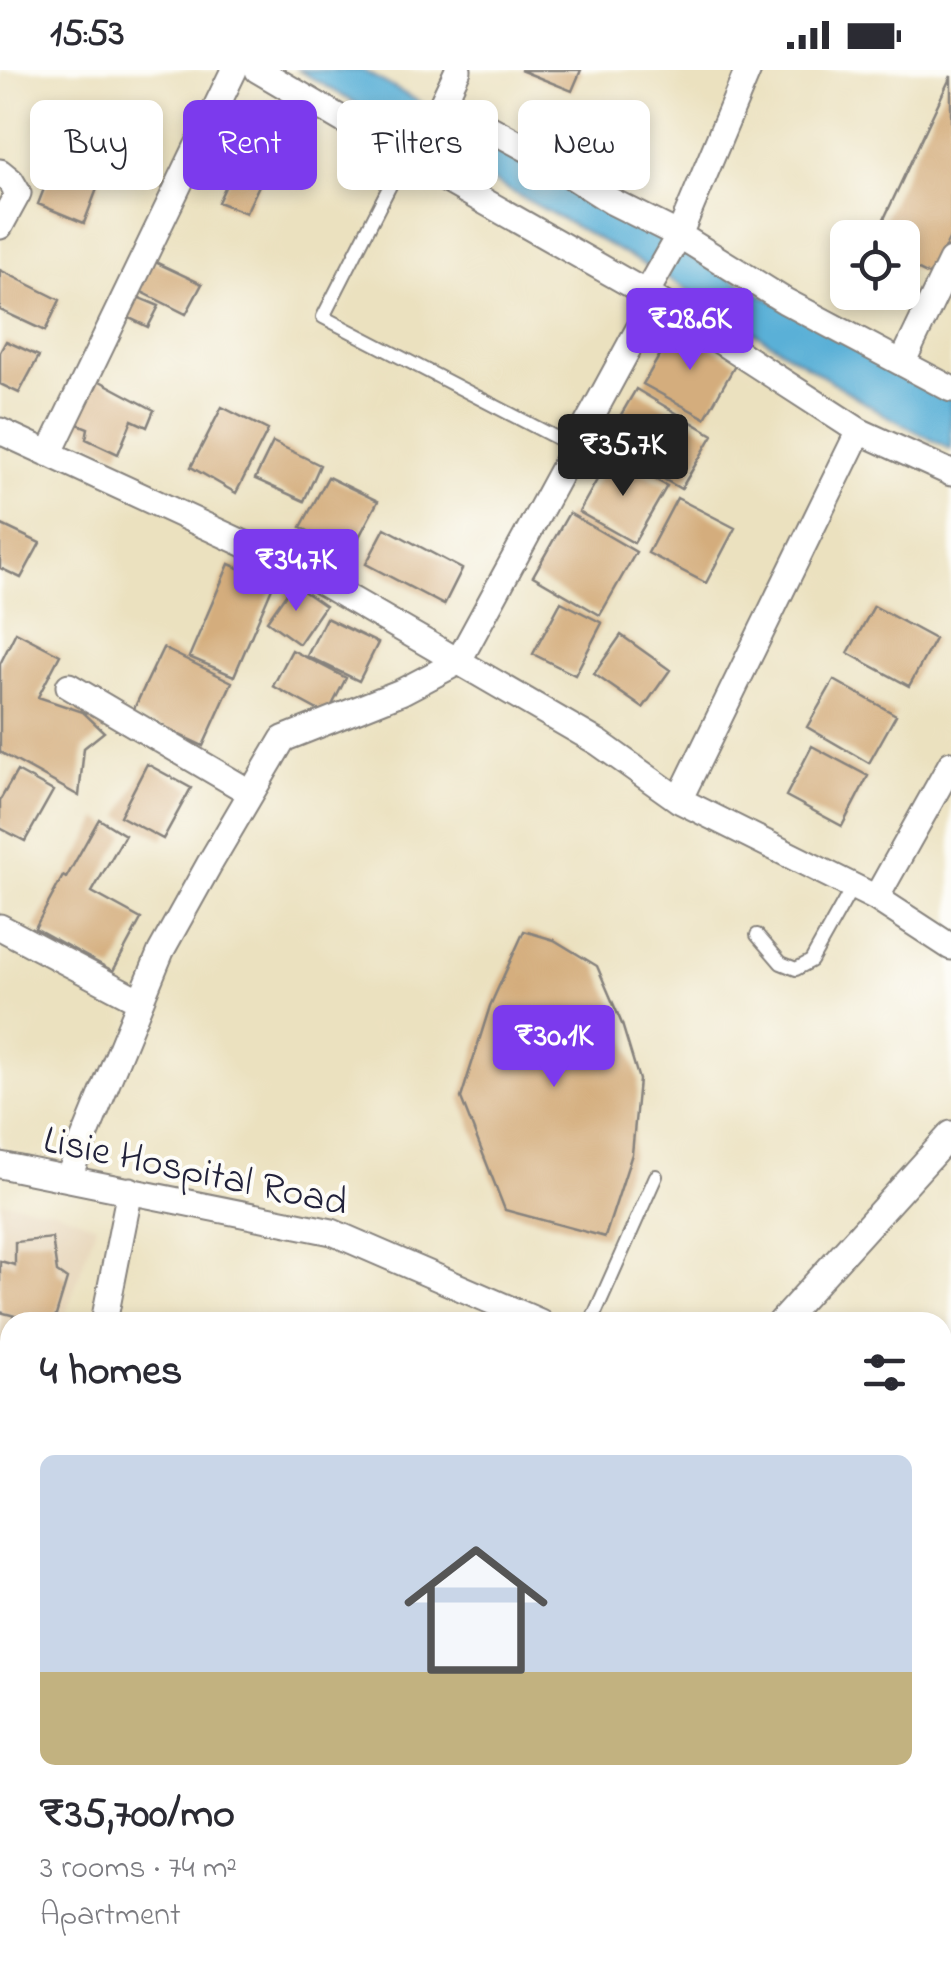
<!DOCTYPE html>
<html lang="en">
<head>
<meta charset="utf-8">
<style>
  body { margin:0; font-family:"Indie Flower",sans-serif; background:#f2f2f3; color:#2b2b33; height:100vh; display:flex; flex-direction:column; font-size:38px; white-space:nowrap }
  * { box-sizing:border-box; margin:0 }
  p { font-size:32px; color:#7c7c81 }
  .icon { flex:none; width:55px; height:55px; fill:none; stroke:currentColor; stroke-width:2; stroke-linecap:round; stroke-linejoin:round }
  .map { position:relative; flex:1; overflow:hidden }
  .details { position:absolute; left:0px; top:1242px; width:952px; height:672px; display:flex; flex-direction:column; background:#fff; border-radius:30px 30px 0 0; box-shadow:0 5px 15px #0003 }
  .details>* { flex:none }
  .guide { position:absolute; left:30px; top:30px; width:892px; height:90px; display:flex; gap:20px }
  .buttons { position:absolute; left:830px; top:150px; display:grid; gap:20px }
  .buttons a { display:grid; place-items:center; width:90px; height:90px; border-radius:15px; background:#fff; box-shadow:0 5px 15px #0003; font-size:50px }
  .price { position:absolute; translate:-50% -85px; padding:0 22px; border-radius:10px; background:#7c3aed; color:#fff; font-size:32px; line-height:65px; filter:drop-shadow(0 2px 5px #0008) }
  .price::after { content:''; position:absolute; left:50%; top:60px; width:30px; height:22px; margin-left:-15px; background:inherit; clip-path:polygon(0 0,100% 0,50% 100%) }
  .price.selected { background:#222; color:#fff }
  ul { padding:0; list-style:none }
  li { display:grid; align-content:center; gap:20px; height:530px; padding:0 40px }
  li span { display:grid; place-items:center; height:310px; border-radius:15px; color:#555 }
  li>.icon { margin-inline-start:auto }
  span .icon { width:180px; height:180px; fill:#fffc; stroke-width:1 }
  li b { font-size:42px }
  h2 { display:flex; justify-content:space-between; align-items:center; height:120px; padding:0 40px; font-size:42px }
  .chip { padding:0 35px; border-radius:15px; background:#fff; box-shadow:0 5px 15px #0003; font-size:35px; line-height:90px }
  .chip.selected { background:#7c3aed; color:#fff }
  .status { display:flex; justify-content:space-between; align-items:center; height:70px; padding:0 50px; background:#fff; direction:ltr }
  .status svg { height:28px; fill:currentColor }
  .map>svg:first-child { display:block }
</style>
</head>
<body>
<div class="status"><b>15:53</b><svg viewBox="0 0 49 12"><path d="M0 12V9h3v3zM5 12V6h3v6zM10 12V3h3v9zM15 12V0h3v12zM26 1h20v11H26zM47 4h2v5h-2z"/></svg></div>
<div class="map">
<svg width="951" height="1913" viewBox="0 0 951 1913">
  <rect width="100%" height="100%" fill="#fdfcf7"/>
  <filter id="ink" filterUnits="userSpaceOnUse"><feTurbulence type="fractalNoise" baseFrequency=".01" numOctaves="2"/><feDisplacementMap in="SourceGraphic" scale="20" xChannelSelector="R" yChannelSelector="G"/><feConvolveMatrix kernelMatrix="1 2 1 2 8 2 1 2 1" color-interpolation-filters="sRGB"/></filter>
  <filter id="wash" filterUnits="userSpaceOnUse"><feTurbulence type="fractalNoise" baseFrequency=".0048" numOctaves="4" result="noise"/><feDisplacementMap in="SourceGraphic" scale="40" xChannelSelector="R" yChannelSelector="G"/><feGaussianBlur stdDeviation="2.25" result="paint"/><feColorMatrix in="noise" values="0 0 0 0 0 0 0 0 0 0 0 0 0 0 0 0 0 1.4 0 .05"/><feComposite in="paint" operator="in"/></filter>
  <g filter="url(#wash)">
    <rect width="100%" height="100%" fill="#ebe1bf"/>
    <path fill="#e6d4b7" d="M0 1131 55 1140 96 1155 63 1252H10V1409L0 1438Z"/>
    <path fill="#5ab0d7" stroke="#3e6989" stroke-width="2.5" d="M298 0H362L580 122 682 182 951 326V380L878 341 670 209 433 78Z"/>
    <g id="blocks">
      <path fill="#d4ad7d" d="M520 0H581L572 21Z
        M951 6V165L931 206 902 192V168H875Z
        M108 51 136 61 114 106 88 96Z
        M243 80 270 92 246 143 218 132Z
        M54 93 100 111 84 153 38 134Z
        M151 190 202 214 186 244 138 220Z
        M0 200 60 230 45 261 0 240Z
        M135 226 159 236 148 257 125 246Z
        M676 257 737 292 705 348 643 314Z
        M6 271 39 286 19 323 0 314V282Z
        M96 309 154 340 147 357 132 350 118 384 86 369 88 358 75 353Z
        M636 319 713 365 681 419 604 374Z
        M222 337 268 360 236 423 191 397Z
        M273 372 320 395 304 431 255 409Z
        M611 385 667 416 634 473 579 442Z
        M328 407 378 431 350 484 301 457Z
        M677 428 735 458 706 513 648 483Z
        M569 443 636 482 600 545 533 506Z
        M0 454 40 473 21 508 0 498Z
        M385 458 462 499 444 535 366 494Z
        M229 494 274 513 234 606 189 587Z
        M293 514 325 536 299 574 267 551Z
        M561 532 602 553 575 605 533 584Z
        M874 536 935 569 909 616 848 583Z
        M326 548 378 573 359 611 307 586Z
        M16 562 60 585 38 627 83 642 104 662 84 678 79 726 0 682V594Z
        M621 565 670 600 643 638 594 604Z
        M163 578 232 612 203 676 132 643Z
        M292 580 346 608 327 645 273 616Z
        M834 610 896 645 869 693 807 657Z
        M812 676 868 706 842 756 786 726Z
        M147 694 191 718 163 769 120 746Z
        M17 701 53 721 25 771 0 758V730Z
        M99 749 125 765 92 822 141 849 113 901 35 858 63 806 66 808Z
        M524 861 554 870 597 896 622 954 639 1010 632 1084 605 1167 505 1140 461 1028 490 936Z
        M52 1168 57 1202 67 1209 54 1252H38L0 1242V1191L15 1195V1172Z
        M10 1751V1801L0 1797V1774Z
        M692 1905H738L733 1913H692L689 1911Z"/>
    </g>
  </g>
  <g filter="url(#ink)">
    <use href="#blocks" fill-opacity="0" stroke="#86827d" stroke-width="2.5"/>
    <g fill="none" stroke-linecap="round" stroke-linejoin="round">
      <g stroke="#86827d" stroke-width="16">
        <path id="service" d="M405 86 323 247 576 378
          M757 865 781 893 796 899 811 891 853 816
          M591 1252 656 1106"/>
      </g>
      <g stroke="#86827d" stroke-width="29">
        <path id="minor" d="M258 0 415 92 646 223 859 361 951 403
          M443 33 537 84 611 131 679 165 785 231 951 319
          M415 92 458 0
          M0 102 11 111 18 123 0 156
          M646 223 679 165 748 0
          M902 293 951 191
          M0 361 299 499 599 673 679 730 876 828 951 877
          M49 384 234 0
          M69 616 251 723
          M679 730 859 361
          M876 828 951 694
          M0 857 140 931
          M0 1095 332 1162 540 1252
          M68 1108 161 881 210 793 283 669 401 622 458 592 655 229
          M104 1252 130 1120
          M781 1252 951 1064
          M942 1487 951 1492
          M0 1638 10 1606
          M942 1759 951 1741
          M331 1913 338 1905
          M874 1913 877 1905"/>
      </g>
      <use href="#service" stroke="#fff" stroke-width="12"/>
      <use href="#minor" stroke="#fff" stroke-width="25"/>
      <g stroke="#22223b" stroke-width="11">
        <path id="rail" d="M0 1885 10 1888
          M68 1905 95 1913
          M0 1907 21 1913"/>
      </g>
      <use href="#rail" stroke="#fdfcf7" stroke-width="8" stroke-dasharray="22" stroke-linecap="butt"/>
    </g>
  </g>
  <g text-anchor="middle" stroke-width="8" stroke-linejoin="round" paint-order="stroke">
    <g font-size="40" fill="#22223b" stroke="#fdfcf7">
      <text transform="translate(196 1099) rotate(12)" y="14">Lisie Hospital Road</text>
    </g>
  </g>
</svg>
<div class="buttons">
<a><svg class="icon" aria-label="locate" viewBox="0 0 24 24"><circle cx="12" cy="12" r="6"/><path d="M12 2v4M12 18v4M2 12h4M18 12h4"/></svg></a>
</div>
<b class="price" style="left:690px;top:303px">₹28.6K</b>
<b class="price selected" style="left:623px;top:429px">₹35.7K</b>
<b class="price" style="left:296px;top:544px">₹34.7K</b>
<b class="price" style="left:554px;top:1020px">₹30.1K</b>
<div class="guide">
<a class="chip">Buy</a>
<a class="chip selected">Rent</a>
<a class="chip">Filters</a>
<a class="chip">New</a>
</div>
<section class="details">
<h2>4 homes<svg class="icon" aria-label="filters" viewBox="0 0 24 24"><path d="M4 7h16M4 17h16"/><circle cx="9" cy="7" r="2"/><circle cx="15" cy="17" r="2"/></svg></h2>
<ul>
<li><span style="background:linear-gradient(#c9d6e8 70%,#c2b280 0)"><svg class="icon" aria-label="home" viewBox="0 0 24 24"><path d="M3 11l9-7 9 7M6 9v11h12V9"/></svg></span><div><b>₹35,700/mo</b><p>3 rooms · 74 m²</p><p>Apartment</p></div></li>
</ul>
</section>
</div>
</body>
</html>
